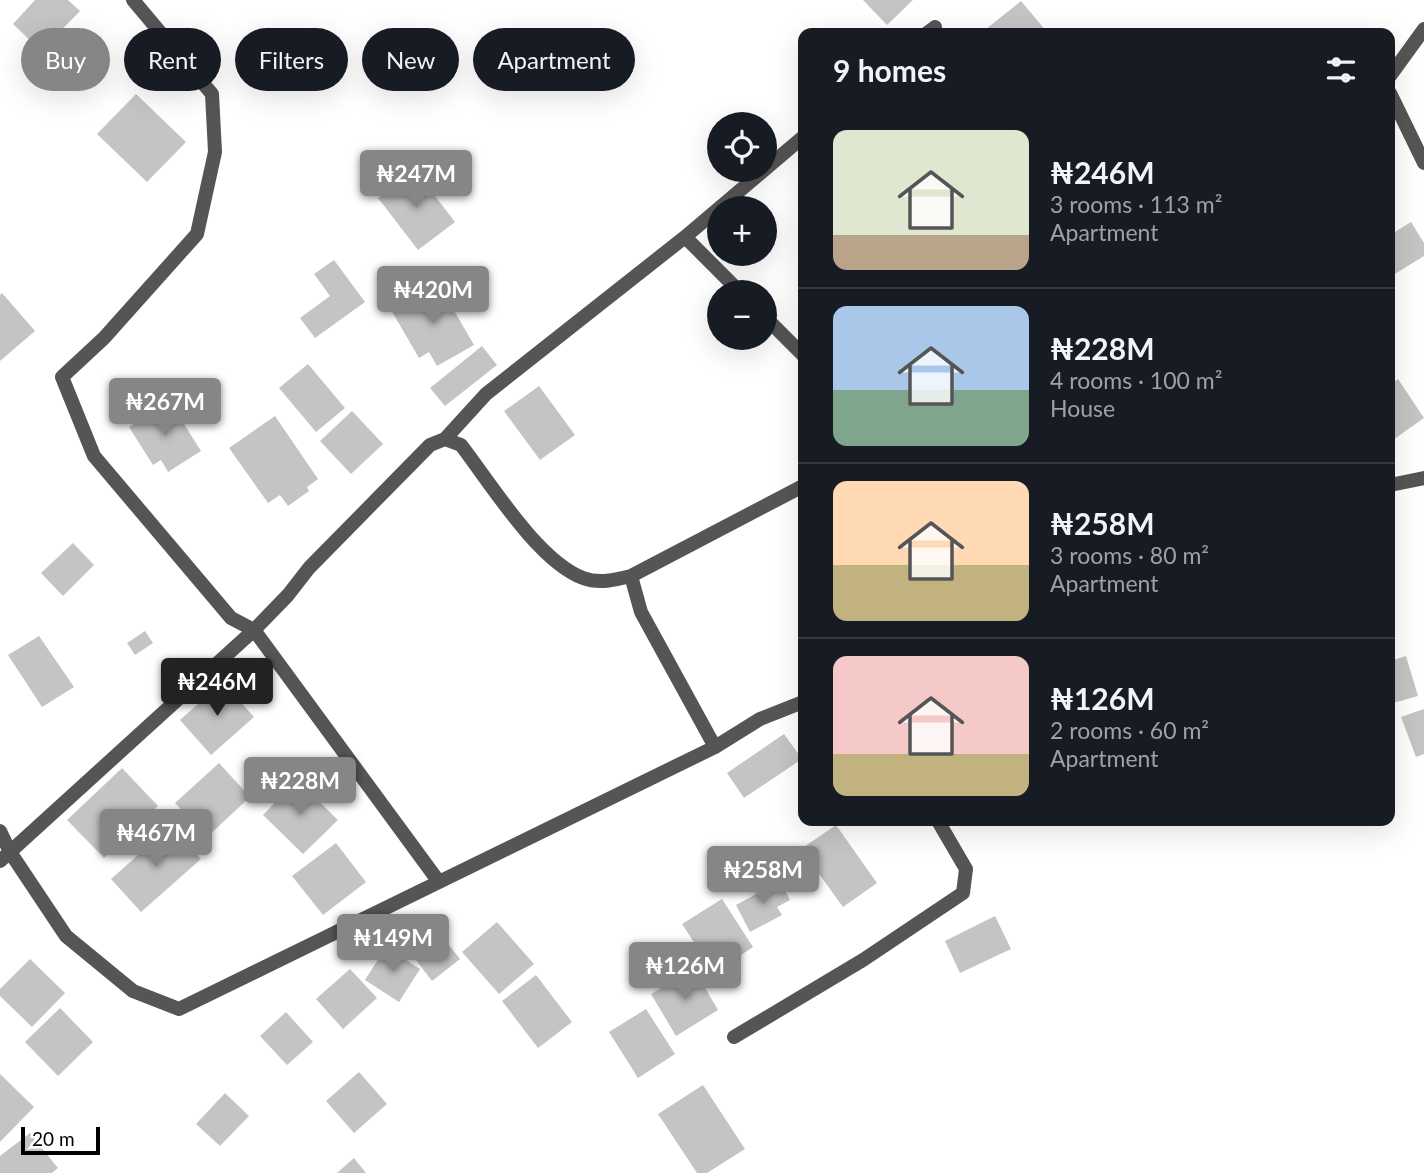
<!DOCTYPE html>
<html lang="en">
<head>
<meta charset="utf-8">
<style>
  body { margin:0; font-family:Lato,sans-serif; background:#20242c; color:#f1f3f6; height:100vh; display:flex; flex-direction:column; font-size:26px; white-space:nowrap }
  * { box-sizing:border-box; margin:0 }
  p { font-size:23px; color:#9ea1a6 }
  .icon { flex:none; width:38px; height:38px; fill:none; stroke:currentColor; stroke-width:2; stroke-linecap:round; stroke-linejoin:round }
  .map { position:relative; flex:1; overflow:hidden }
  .side { position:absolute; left:798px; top:28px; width:597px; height:798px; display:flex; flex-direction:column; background:#171b24; border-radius:14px; box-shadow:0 7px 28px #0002 }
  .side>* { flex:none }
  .banner { position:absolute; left:21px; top:28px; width:665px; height:63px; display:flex; gap:14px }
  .tools { position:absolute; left:707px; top:112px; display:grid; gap:14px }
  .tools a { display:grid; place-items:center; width:70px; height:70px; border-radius:50%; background:#171b24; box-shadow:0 7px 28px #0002; font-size:35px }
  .scale { position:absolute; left:21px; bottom:18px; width:79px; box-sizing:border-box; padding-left:7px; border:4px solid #000; border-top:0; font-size:19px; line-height:24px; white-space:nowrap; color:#000; -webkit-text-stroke:5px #fff; paint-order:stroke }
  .price { position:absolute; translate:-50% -60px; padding:0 16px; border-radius:7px; background:#858687; color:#fff; font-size:23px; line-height:46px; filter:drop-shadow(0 2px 4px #0008) }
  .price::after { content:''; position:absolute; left:50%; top:42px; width:21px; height:16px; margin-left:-10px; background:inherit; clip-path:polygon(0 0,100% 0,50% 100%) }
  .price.selected { background:#222; color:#fff }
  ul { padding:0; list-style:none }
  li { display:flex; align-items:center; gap:21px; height:175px; padding:0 35px }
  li+li { border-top:2px solid #363941 }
  li span { display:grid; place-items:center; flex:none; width:196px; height:140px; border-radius:14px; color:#555 }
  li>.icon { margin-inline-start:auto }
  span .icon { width:84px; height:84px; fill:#fffc; stroke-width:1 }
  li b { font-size:30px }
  h2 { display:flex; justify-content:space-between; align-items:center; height:84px; padding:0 35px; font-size:30px }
  .chip { padding:0 24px; border-radius:32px; background:#171b24; box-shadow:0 7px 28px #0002; font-size:24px; line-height:63px }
  .chip.selected { background:#858687; color:#fff }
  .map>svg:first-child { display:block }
</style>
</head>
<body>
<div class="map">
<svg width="1424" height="1173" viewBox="0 0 1424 1173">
  <rect width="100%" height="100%" fill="#fff"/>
  <path fill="#c4c4c4" d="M35 0H68L80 11 41 51 13 24Z
    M863 0H913L887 25Z
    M1021 1 1048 33H981Z
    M136 94 186 142 147 182 97 134Z
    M415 170 455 222 418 250 378 198Z
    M1411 222 1424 243V256L1390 277V235Z
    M334 260 365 302 315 338 300 318 330 296 314 274Z
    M438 283 474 345 437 366 429 352 419 358 391 310Z
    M2 293 35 331 0 361V295Z
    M482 346 497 365 445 406 430 388Z
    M308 364 345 408 316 432 279 388Z
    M1398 379 1424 418 1390 442V385Z
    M539 386 575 435 540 460 504 411Z
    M170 402 201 451 168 472 161 460 153 465 129 427Z
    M352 411 383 444 351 474 320 441Z
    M275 416 318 479 307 487 309 491 288 506 280 495 268 503 229 448Z
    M73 543 94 565 63 596 41 573Z
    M145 631 153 643 135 655 127 643Z
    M39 636 74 687 42 707 8 655Z
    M1406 656 1418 696 1390 704V661Z
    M223 682 254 717 211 755 180 720Z
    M1424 709V754L1416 757 1401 717Z
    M784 734 802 759 744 798 727 773Z
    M219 763 250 797 207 837 175 803Z
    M122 768 158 806 104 858 67 820Z
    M297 780 338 820 303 854 263 815Z
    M836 825 877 883 843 907 801 849Z
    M171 826 201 859 141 912 111 879Z
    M336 843 366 882 323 915 292 876Z
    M780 881 790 900 777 907 782 915 750 932 736 905Z
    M722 899 753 947 714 973 682 924Z
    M995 916 1011 949 960 973 945 941Z
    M497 922 534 964 499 994 462 952Z
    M437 930 460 959 432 981 409 951Z
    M386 947 420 969 399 1002 365 980Z
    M30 959 65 993 32 1027 0 996V989Z
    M350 969 377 998 343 1029 316 999Z
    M694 969 718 1010 676 1036 651 994Z
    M536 975 572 1022 538 1048 502 1001Z
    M60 1008 93 1042 58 1076 25 1042Z
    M646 1009 675 1054 638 1078 609 1032Z
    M286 1012 313 1042 287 1065 260 1036Z
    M359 1072 387 1104 354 1133 326 1101Z
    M0 1074 34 1107 0 1142Z
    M703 1085 745 1149 707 1173H697L658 1114Z
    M225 1093 249 1116 220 1146 196 1124Z
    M30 1133 58 1168 52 1173H0V1156Z
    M354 1158 366 1173H337Z"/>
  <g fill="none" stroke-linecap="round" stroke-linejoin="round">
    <path stroke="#555" stroke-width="14" d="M133 0 212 94 215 152 197 234 104 338 62 377 94 456 231 618 254 630 439 882
      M927 33 935 27
      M1390 76 1424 29
      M1390 93 1424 163
      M685 237 740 292
      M765 317 803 355
      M445 439 486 394 685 237 803 137
      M1390 485 1424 478
      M631 576 641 612 715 747
      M0 831 10 852 66 936 133 991 179 1009 715 747 760 719 803 702
      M0 861 254 630 288 595 309 568 430 445 445 439 461 445C491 484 538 561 583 578 599 584 615 580 631 576L803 486
      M734 1037 863 960 963 893 966 869 938 821"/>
  </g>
</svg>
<div class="tools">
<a><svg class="icon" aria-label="locate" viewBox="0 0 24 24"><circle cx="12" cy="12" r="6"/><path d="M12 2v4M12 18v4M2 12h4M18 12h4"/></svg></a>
<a>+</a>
<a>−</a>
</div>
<div class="scale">20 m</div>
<b class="price" style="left:416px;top:210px">₦247M</b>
<b class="price" style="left:433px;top:326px">₦420M</b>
<b class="price" style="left:165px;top:438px">₦267M</b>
<b class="price selected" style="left:217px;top:718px">₦246M</b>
<b class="price" style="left:300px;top:817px">₦228M</b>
<b class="price" style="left:156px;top:869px">₦467M</b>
<b class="price" style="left:763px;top:906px">₦258M</b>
<b class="price" style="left:393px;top:974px">₦149M</b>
<b class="price" style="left:685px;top:1002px">₦126M</b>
<div class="banner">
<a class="chip selected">Buy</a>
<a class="chip">Rent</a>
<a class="chip">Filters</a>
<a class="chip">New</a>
<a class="chip">Apartment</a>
</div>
<section class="side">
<h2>9 homes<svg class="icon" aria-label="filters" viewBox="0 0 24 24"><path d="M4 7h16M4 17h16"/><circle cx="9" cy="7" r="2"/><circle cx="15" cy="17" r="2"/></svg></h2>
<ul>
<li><span style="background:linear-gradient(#dfe7d0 75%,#b9a48a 0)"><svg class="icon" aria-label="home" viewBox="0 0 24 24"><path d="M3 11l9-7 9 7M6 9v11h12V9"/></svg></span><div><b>₦246M</b><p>3 rooms · 113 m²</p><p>Apartment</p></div></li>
<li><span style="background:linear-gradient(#a9c7e8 60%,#7fa58c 0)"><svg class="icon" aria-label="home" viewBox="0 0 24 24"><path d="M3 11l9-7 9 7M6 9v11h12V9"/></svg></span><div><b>₦228M</b><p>4 rooms · 100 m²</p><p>House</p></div></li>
<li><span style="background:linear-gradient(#ffd9b3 60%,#c2b280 0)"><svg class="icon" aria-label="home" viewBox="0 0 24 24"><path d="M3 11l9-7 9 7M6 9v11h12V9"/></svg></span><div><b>₦258M</b><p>3 rooms · 80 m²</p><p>Apartment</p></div></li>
<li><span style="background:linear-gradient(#f6c9c9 70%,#c2b280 0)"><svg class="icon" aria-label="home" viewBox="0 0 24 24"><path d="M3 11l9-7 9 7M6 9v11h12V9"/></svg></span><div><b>₦126M</b><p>2 rooms · 60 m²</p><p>Apartment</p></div></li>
</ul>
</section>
</div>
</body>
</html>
